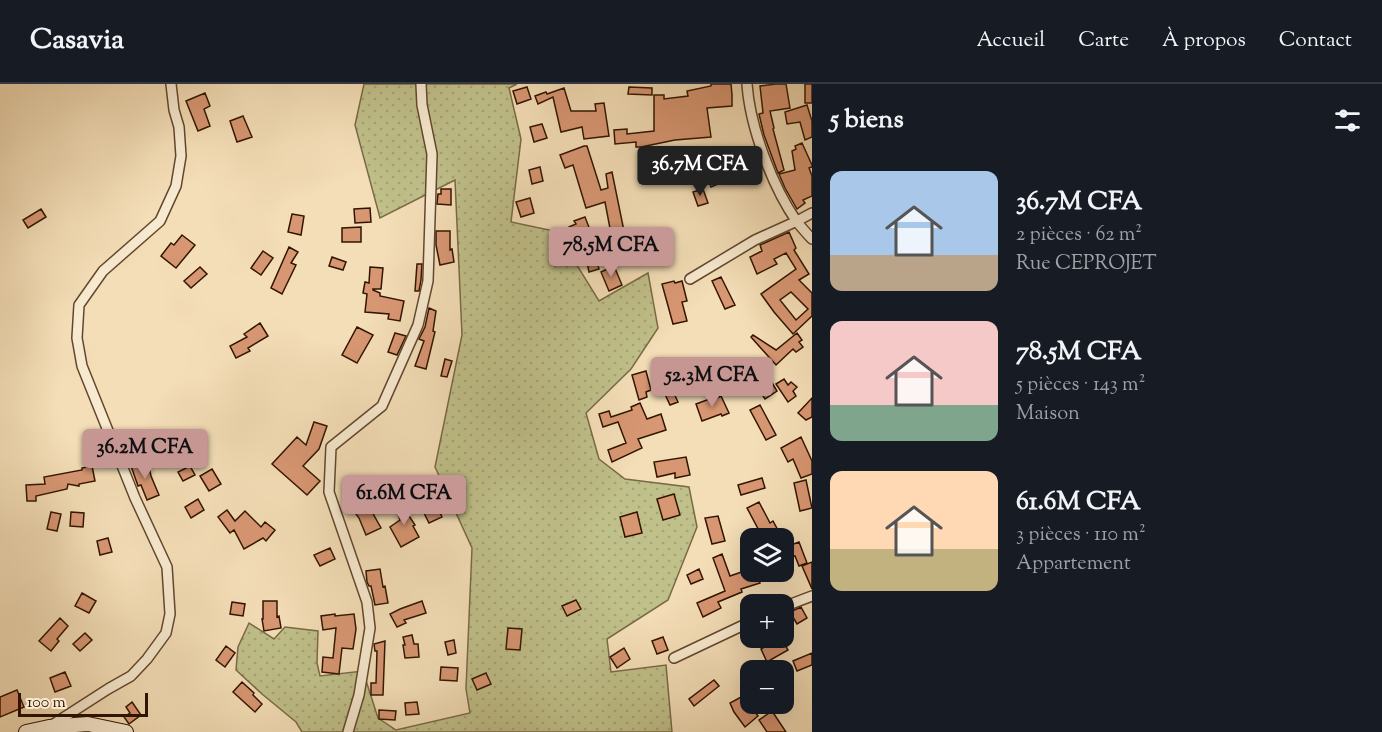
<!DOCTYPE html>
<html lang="fr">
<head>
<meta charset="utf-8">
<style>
  body { margin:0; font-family:"Sorts Mill Goudy",serif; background:#20242c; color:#f1f3f6; height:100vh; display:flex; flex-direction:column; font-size:22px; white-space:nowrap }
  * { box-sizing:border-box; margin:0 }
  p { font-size:20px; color:#9ea1a6 }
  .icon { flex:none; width:33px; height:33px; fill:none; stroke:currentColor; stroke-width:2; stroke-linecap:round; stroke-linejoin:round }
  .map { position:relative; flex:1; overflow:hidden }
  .side { display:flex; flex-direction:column; background:#171b24; width:570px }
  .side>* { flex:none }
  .fabs { position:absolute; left:740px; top:444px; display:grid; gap:12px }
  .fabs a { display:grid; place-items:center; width:54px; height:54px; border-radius:12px; background:#171b24; box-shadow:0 6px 24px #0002; font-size:30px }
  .scale { position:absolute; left:18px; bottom:15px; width:130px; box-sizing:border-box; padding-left:6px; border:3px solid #321500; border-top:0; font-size:16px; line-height:21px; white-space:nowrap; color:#321500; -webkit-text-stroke:4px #f8ead0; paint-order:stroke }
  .price { position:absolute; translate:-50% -51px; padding:0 14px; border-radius:6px; background:#c59692; color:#111; font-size:20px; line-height:39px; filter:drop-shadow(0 2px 3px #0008) }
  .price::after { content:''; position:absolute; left:50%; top:36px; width:18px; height:14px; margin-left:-9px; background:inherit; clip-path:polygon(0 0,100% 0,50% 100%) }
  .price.current { background:#222; color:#fff }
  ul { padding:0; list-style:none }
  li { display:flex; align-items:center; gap:18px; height:150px; padding:0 18px }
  li span { display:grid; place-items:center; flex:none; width:168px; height:120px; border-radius:12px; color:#555 }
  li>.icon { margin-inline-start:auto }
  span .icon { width:72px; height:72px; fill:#fffc; stroke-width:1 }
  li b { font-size:26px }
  h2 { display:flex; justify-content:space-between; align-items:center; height:72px; padding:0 18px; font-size:26px }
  header { display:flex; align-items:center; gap:36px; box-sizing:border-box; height:84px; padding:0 30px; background:#171b24; border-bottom:2px solid #363941 }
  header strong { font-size:28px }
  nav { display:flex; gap:33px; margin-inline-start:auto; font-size:21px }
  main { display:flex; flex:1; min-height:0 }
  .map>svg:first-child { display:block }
</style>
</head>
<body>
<header>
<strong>Casavia</strong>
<nav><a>Accueil</a><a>Carte</a><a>À propos</a><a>Contact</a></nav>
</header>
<main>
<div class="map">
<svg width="812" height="648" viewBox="0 0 812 648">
  <defs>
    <pattern id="grass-dots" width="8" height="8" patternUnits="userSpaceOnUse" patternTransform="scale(1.5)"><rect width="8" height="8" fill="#c0c08a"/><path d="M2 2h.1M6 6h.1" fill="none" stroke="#a5a475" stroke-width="1.8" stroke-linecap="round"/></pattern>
  </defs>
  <rect width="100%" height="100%" fill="#f4deb7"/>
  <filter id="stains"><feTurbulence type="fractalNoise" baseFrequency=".00333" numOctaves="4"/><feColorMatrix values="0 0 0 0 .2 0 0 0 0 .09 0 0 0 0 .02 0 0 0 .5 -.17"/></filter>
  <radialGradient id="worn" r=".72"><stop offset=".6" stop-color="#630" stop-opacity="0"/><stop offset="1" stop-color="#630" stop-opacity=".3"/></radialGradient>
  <path fill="url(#grass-dots)" stroke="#796a45" stroke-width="1.5" d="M364 0H517L509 4 521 55 511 138 563 149 578 183 599 217 648 189 658 244 631 285 586 329 599 375 625 395 689 403 697 443 668 516 607 555 611 588 666 581 672 648H302L296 638 262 610 236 586 238 563 249 539 274 555 285 543 318 547 317 579 320 592 363 587 378 634 396 646 470 629 466 605 472 464 435 383 462 251 455 96 380 134 355 41Z"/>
  <path fill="#d89773" stroke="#321500" stroke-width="1.5" fill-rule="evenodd" d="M711 0H731L732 11V22L707 24 711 53 675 56 641 63H636V58L615 60 614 46 627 45V50L654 47V11H664V15L688 12 687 7 711 2Z
    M776 0H786L790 24 770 27 774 44 773 45 784 86 778 89 764 51 759 30 763 29 760 2Z
    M805 0H812V19H805Z
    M527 3 531 15 517 20 513 7Z
    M629 3 652 4V11L628 10Z
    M564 4 571 27H596L595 20 604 19 609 52 584 55 582 43 561 48 553 13 538 20 535 12 546 8 547 10Z
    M205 9 210 22 204 25 210 42 198 47 186 17Z
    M807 21 812 37V53L805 56 800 38 787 40 785 28Z
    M243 32 252 53 237 58 230 37Z
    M542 40 547 54 534 58 530 43Z
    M802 59 812 81V83L809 84 812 92V112L803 116 805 119 797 125 785 104 779 90 795 86 792 67 796 65 795 62Z
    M584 62H587L601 106 608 104 606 90 612 88 625 152 612 155 605 118 586 124 573 81 565 84 560 71Z
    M642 71H666L667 75 644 79Z
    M749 71 754 83 724 94 725 97 711 103 706 89Z
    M540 83 543 97 532 100 529 86Z
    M441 105H451V121L437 120 438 110H441Z
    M703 105 708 119 698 122 693 108Z
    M530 114 534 129 521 133 516 118Z
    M370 124 371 138 355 139 354 125Z
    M41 125 46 133 28 144 23 136Z
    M292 130 304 132 301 151 288 148Z
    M585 133 590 146 589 147 599 185 589 188 581 150 573 153 569 143 576 140 574 137Z
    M361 143V158H342V144Z
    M436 147H450V166L452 165 454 178 440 181 436 161Z
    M789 148 796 164 794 166 809 190 799 196 812 209V232L793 250 774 228 761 210 796 185 786 169 774 175 777 180 757 190 750 173 762 167 760 161ZM791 208 808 225 796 236 780 216Z
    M182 151 195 161 176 184 161 172 171 159 174 161Z
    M289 163 298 168 291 179 296 181 282 210 271 204Z
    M263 167 273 174 261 191 251 184Z
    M332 173 346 178 343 186 329 182Z
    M417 180H422L421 196 419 207H415Z
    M614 182 622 201 609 207 601 188Z
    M200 183 207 190 191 204 184 197Z
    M370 183 383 184 381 205H373V206L380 209V212L404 217 400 237 388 235 389 230 365 228 367 210 363 209 365 198 369 199Z
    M721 193 735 221 725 225 712 197Z
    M674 197 675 199 682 197 687 217 682 218 687 237 673 240 662 200Z
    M429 224 436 227 433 247 435 248 426 285 415 282 424 257 419 255 425 243Z
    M260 239 268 252 248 264 250 267 236 274 230 262 247 253 244 250Z
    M357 243 373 251 357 279 342 271Z
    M395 249 406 252 397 271 388 268Z
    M797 249 802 256 799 258 803 263 796 268 793 265 776 281 751 253 753 251 776 266Z
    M445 275 452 277 447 293 441 292Z
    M646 287 651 306 646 308 647 313 639 316 632 291Z
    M768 292 777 307 765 315 755 300Z
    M784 295 788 301 791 298 797 303 793 307 796 312 788 318 776 300Z
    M671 303 678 318 670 321 663 306Z
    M721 312 729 329 722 332 721 330 702 337 696 320 712 314V316Z
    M812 314V333L806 336 798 329Z
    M640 319 647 335 661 330 666 346 638 355 642 364 612 378 608 366 626 359 618 338 603 343 599 330 609 327 611 333 632 326 631 323Z
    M760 321 776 351 766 356 750 326Z
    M314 338 327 342 319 365 303 382 320 397 307 411 272 380 297 353 306 361Z
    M801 353 812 377V390L801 394 793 375 788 378 781 364Z
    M686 373 690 391 675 394V389L657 393 654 378Z
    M148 378 151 392 159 411 147 416 141 401 138 402 131 382Z
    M92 382 95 397 79 400V402L68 400 67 405 36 412V417H27L26 401 45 400 44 393 82 386V384Z
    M190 382 195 391 183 397 178 388Z
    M212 385 221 400 209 407 200 392Z
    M762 394 765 404 741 411 738 401Z
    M806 396 812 424 800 427 794 399Z
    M362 410 381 444 366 451 359 434 348 419Z
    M674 410 680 431 663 436 657 415Z
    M433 414 442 433 429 439 420 421Z
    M198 415 204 426 191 434 185 423Z
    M407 417 411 427 407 429 415 441 413 442 419 453 401 463 390 443 400 436 395 422Z
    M759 418 770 439 773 437 780 450 771 454H763L747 424Z
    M227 426 235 437 245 427 261 443 265 438 275 446 266 457 263 454 244 465 234 446 230 449 218 433Z
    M51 428 61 430 57 447 47 445Z
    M71 428 84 429 83 443 70 442Z
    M637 428 642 449 625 453 620 433Z
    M718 432 725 457 712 460 705 434Z
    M108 454 112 468 100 471 97 457Z
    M799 458 807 479 799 482 795 472 785 475 783 469V464Z
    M330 464 335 475 320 482 314 471Z
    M722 470 730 492 750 485V488H756L760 499 741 505 742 508 718 518 721 524 703 533 697 519 725 507 713 474Z
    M812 478V505L802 482Z
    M380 485 383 503 385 502 388 519 375 521 371 502H369L367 498 366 487Z
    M699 485 703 495 691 500 687 491Z
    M82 509 96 517 89 529 75 522Z
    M576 516 581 525 567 532 562 522Z
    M263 517H277V533L279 532 281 544 264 547 262 535H263Z
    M422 517 426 529 404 536 406 539 397 543 390 530 400 525Z
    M232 518 245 520 243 532 230 530Z
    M801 523 807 534 797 540 790 528Z
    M335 530V532L354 530 356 545 353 565 342 564 339 590 322 588 323 573 333 574 336 544 323 546 321 532Z
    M60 534 68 542 57 555 59 557 51 567 39 557Z
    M508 544 522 545 520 566 506 565Z
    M85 549 92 556 80 567 73 560Z
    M412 551 414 560H418L419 573 405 574 403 561H405L403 553Z
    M663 553 668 566 657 570 652 557Z
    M781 554 788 566 767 578 761 565Z
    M454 556 456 569 448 571 445 558Z
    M385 557 383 611H371V599H376L377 567H375L374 560Z
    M226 562 235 569 225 583 216 576Z
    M624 564 630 575 617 584 610 573Z
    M812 569V581L797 587 793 577Z
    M441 583 458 584 457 597 440 596Z
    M65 588 71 602 55 608 50 594Z
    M486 589 491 600 477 606 472 595Z
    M714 596 719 602 694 622 689 615Z
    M242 598 254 609 253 611 262 620 255 628 233 608Z
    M17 606 24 623 0 633V613Z
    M743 612 758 632 745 643 734 628 730 619Z
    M132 618 141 631 129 640 124 633 130 629 126 623Z
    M417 618 419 630 406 631 405 619Z
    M379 626 396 627 395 636 379 635Z
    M772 627 786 648H767L759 636Z"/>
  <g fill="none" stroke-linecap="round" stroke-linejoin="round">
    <g stroke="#62472e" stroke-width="12">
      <path id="street" d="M747 0C750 43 772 102 797 138 802 144 807 150 812 155
        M690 195 755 156 797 137 812 129
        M783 523 812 512
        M674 574 750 538
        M52 641 108 605 131 592 147 575 166 549 170 530 167 483 135 414 82 282 77 254 79 221 103 187 160 137 176 102 181 72 179 43 174 26 171 0
        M348 648 359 611 370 544 367 518 329 408 331 363 382 322 418 241 428 197 432 70 422 21 421 0"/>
    </g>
    <g stroke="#321500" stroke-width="16">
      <path id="secondary" d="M26 648 49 643 88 640 126 648"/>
    </g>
    <use href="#street" stroke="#f8ead0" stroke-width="9"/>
    <use href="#secondary" stroke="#f8ead0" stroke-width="14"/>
  </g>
  <rect width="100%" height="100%" filter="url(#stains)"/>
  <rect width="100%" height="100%" fill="url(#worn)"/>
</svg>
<div class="fabs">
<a><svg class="icon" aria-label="layers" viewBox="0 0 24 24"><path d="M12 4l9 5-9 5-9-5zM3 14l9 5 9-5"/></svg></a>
<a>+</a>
<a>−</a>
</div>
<div class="scale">100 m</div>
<b class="price current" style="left:700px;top:113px">36.7M CFA</b>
<b class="price" style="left:611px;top:194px">78.5M CFA</b>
<b class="price" style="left:712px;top:324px">52.3M CFA</b>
<b class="price" style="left:145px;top:396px">36.2M CFA</b>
<b class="price" style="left:404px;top:442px">61.6M CFA</b>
</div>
<section class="side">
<h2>5 biens<svg class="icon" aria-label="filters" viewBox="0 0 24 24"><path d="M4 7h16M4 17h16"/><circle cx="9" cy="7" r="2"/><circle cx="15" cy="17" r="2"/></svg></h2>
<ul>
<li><span style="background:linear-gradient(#a9c7e8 70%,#b9a48a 0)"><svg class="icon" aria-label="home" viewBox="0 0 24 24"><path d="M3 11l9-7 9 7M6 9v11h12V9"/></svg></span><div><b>36.7M CFA</b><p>2 pièces · 62 m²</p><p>Rue CEPROJET</p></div></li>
<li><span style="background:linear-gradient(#f6c9c9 70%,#7fa58c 0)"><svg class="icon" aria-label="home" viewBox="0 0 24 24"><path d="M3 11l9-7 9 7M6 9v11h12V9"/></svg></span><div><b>78.5M CFA</b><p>5 pièces · 143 m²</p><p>Maison</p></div></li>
<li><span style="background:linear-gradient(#ffd9b3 65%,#c2b280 0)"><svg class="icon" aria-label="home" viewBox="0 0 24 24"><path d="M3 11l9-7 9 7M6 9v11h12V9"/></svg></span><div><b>61.6M CFA</b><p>3 pièces · 110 m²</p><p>Appartement</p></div></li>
</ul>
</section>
</main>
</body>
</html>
